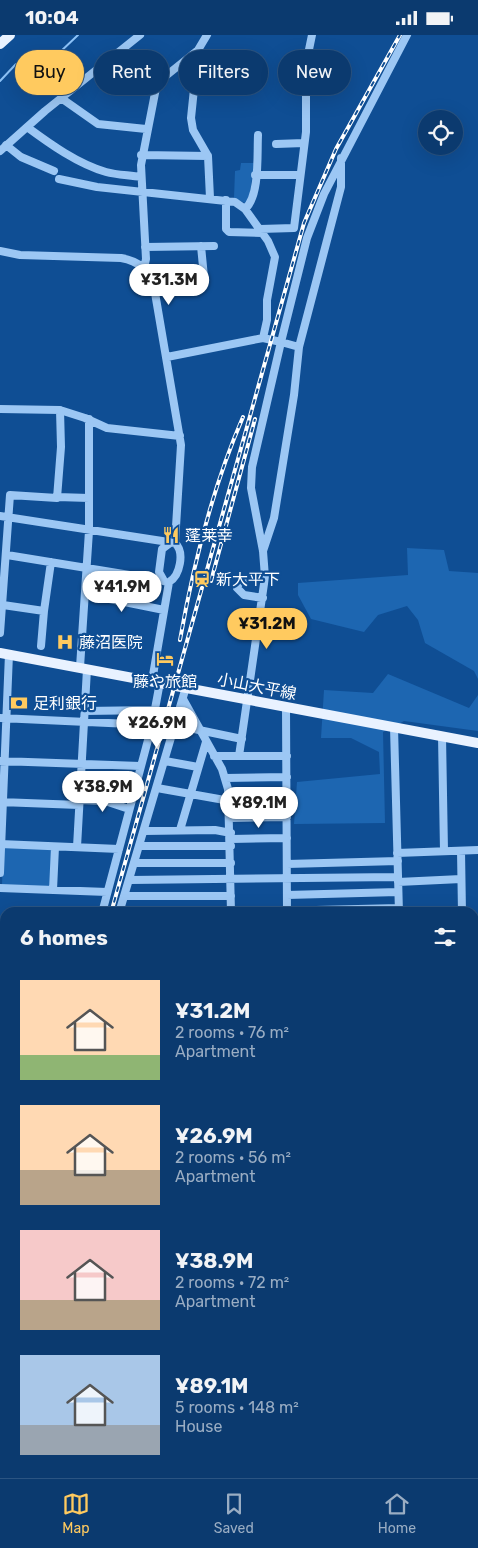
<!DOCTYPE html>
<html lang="en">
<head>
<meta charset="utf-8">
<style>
  body { margin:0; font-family:Rubik,"Noto Sans JP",sans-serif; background:#194577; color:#f1f3f6; height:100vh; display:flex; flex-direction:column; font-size:19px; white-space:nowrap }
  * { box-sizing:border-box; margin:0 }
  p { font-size:16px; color:#9aadc3 }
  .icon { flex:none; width:28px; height:28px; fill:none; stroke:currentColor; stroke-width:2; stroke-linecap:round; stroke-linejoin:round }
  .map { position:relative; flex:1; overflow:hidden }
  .sheet { position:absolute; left:0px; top:872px; width:479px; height:571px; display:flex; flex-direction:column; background:#0b3a6f; border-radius:15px 15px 0 0; box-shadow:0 5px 20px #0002,0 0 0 1px #2b5482 }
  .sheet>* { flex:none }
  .top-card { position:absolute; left:15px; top:15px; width:449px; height:45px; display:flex; gap:10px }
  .fabs { position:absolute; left:418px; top:75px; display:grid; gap:10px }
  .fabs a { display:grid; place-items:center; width:45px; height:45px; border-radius:50%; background:#0b3a6f; box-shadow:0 5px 20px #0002,0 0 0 1px #2b5482; font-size:25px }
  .price { position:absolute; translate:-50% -42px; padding:0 11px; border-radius:18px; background:#fff; color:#222; font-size:16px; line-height:32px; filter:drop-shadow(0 1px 2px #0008) }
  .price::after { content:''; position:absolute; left:50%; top:30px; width:15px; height:11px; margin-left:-8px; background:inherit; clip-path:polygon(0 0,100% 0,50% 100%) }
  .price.on { background:#ffca5f; color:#111 }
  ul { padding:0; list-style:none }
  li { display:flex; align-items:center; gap:15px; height:125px; padding:0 20px }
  li span { display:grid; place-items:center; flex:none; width:140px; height:100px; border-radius:0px; color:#555 }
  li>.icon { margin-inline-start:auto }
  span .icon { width:60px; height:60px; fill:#fffc; stroke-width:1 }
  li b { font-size:21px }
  h2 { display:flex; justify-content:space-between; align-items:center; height:60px; padding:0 20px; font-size:21px }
  .chip { padding:0 18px; border-radius:22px; background:#0b3a6f; box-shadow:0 5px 20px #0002,0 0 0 1px #2b5482; font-size:18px; line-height:45px }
  .chip.on { background:#ffca5f; color:#111 }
  .status { display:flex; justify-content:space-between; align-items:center; height:35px; padding:0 25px; background:#0b3a6f; direction:ltr }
  .status svg { height:14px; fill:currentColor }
  .dock { display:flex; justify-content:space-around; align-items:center; height:70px; border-top:1px solid #2b5482; background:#0b3a6f; font-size:14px; color:#9aadc3 }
  .dock a { display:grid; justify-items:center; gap:2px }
  .dock .on { color:#ffca5f }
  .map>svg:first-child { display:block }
</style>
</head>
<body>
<div class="status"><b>10:04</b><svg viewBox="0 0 49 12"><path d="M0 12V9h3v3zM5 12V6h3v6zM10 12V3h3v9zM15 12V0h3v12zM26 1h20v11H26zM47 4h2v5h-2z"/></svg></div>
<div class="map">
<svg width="478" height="1443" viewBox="0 0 478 1443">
  <rect width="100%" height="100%" fill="#0f4e94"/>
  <path fill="#1d66b1" d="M241 128H254L249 167 245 168 234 163 235 136 240 135Z
    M407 513 444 515 449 536 478 538V644L474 636 425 608 418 585 407 571 378 580 364 597 311 584 298 560V548L408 540Z
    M388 639 469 673 478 660V696L404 686 383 697 385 788 294 789 297 747 380 739 379 717 351 703H321L324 655 373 658Z
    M5 813 52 814 51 852 2 851 3 815Z"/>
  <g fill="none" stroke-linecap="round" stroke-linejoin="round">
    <path stroke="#8dc3f8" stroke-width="2" d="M0 46 16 29 58 19 78 0"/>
    <path stroke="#9cc7f4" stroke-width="8" d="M207 0 198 15 191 83 193 95 208 121 210 163
      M61 63 98 89 146 94
      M27 92C50 109 78 129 106 137 117 140 129 140 141 142
      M276 109 304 108
      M6 110 21 122 54 136
      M0 116 45 76 140 0
      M141 120 208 121
      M255 140H299
      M59 144 97 152 235 167 245 174 268 206 275 222 267 265V285L263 303 167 322
      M226 165V194L229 197 262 198
      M245 174C260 161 257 120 258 100
      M260 194 294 193 306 97V29L312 0
      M201 211 204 242
      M145 212 214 211
      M0 216 20 220 121 223C138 226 150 235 154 252L181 410 175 508
      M144 233 146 224 141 130 156 53 162 44 198 15
      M263 303 281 307 307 203 324 159 407 0
      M0 374 60 375 85 383 107 393 180 401
      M57 462 89 463
      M0 481 175 508C185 517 180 541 169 547L152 646
      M263 516 274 483 294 360 299 312 341 152V123
      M7 520 154 544 161 543
      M164 546 159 537 162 514 170 508
      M85 559 164 575
      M263 563 244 560 237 553 241 544 265 542
      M3 570 44 576 51 527
      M0 598 10 460 57 463 61 412 60 375
      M41 611 44 576
      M80 632 89 496V384
      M183 664 222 734 228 754 231 877
      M286 672 287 878
      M85 676 155 675
      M0 683 152 690
      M175 690 242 704
      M394 692 399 878
      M442 701 444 816
      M214 721H287
      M239 721 265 542 263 516 251 453 252 432 281 307 299 312
      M0 726 140 731
      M165 726 198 732
      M225 743 287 742
      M157 753 230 766
      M229 763 287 762
      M79 765 105 766 129 774
      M0 767 79 770
      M230 783 287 782
      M180 795 206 707
      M144 796 215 795 231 798
      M231 804 287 803
      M0 809 119 814
      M140 811H231
      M77 812 87 634
      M461 816 462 878
      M397 818 478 815
      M135 828H231
      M287 829 398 826
      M0 838 9 619
      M130 845 398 842
      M398 847 461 844
      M0 853 107 857
      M53 855 55 812
      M287 860 398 857
      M125 861H231
      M228 877 399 873
      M102 878 152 690 160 647
      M119 878 186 652
      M474 887H478
      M0 900H5
      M0 948H5
      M474 1045H478
      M0 1057H5
      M0 1099 5 1106
      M0 1184 5 1185
      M0 1246 5 1228
      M474 1270H478
      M0 1300 5 1282
      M474 1307H478
      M0 1308H5
      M0 1430 5 1431
      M474 1437H478
      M404 1439V1443
      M44 1443V1439
      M137 1443 138 1439
      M231 1443V1439
      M327 1443V1439"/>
    <path stroke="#e9f2ff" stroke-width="10" d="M0 9 10 0
      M0 618 478 708"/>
    <g stroke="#fff" stroke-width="4">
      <path id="rail" d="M211 546 255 384
        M180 605C193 531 213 451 243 382
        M111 878 304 188 336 114 400 0
        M0 1265 5 1247
        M0 1277 5 1259"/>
    </g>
    <use href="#rail" stroke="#0f4e94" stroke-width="2" stroke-dasharray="5.5" stroke-linecap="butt"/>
  </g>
  <defs>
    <g id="restaurant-bare" transform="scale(1.35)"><path d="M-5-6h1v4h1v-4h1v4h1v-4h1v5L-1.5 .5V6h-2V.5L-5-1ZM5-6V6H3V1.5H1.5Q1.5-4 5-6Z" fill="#ffca5f" stroke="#0f4e94" stroke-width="2.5" paint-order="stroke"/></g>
    <g id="station-bare" transform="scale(1.35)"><path d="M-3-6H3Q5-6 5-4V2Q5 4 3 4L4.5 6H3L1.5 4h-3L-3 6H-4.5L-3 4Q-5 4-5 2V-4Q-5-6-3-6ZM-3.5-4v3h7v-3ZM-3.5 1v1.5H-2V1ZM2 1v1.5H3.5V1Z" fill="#ffca5f" stroke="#0f4e94" stroke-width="2.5" paint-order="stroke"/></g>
    <g id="hospital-bare" transform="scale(1.35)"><path d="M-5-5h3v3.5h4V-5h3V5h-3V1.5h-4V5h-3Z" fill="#ffca5f" stroke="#0f4e94" stroke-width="2.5" paint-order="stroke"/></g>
    <g id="hotel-bare" transform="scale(1.35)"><path d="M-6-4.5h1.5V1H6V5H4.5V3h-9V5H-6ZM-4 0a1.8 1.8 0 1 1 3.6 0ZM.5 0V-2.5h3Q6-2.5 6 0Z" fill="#ffca5f" stroke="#0f4e94" stroke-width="2.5" paint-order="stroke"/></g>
    <g id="bank-bare" transform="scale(1.35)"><path d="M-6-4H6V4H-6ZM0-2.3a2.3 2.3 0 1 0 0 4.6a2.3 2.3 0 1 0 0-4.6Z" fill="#ffca5f" stroke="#0f4e94" stroke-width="2.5" paint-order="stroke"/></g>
  </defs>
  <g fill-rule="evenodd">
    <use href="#restaurant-bare" x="171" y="500"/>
    <use href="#station-bare" x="202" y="544"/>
    <use href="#hospital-bare" x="65" y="607"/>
    <use href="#hotel-bare" x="165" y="624"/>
    <use href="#bank-bare" x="19" y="668"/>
  </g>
  <g text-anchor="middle" stroke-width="4.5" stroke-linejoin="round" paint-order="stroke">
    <g font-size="16" fill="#fff" stroke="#0f4e94" text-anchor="start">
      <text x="185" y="506">蓬莱幸</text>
      <text x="216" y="550">新大平下</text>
      <text x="79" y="613">藤沼医院</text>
      <text x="165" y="652" text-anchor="middle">藤や旅館</text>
      <text x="33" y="674">足利銀行</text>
    </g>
    <g font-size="16" fill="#fff" stroke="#0f4e94">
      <text transform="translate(257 651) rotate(11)" y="6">小山大平線</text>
    </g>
  </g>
</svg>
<div class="fabs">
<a><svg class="icon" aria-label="locate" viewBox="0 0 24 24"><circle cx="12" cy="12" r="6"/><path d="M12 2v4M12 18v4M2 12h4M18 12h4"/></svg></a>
</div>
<b class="price" style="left:169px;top:271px">¥31.3M</b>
<b class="price" style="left:122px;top:578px">¥41.9M</b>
<b class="price on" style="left:267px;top:615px">¥31.2M</b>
<b class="price" style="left:157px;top:714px">¥26.9M</b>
<b class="price" style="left:103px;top:778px">¥38.9M</b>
<b class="price" style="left:259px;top:794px">¥89.1M</b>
<div class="top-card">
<a class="chip on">Buy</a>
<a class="chip">Rent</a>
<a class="chip">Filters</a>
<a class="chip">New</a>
</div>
<section class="sheet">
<h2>6 homes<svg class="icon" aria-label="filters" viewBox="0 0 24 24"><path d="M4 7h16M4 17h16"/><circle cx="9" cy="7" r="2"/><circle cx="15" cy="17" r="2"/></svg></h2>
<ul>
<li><span style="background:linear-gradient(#ffd9b3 75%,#8fb573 0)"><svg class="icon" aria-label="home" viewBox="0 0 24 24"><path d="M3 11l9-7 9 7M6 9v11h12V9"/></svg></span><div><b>¥31.2M</b><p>2 rooms · 76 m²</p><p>Apartment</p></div></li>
<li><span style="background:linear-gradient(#ffd9b3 65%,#b9a48a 0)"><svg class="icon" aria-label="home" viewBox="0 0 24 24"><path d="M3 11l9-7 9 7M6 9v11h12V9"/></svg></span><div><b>¥26.9M</b><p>2 rooms · 56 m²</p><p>Apartment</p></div></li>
<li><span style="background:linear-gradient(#f6c9c9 70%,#b9a48a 0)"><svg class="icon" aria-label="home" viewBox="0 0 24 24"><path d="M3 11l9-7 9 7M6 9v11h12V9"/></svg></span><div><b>¥38.9M</b><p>2 rooms · 72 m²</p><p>Apartment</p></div></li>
<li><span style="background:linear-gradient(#a9c7e8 70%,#9aa5b1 0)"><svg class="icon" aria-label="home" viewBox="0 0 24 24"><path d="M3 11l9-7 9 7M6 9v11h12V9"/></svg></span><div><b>¥89.1M</b><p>5 rooms · 148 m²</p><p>House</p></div></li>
</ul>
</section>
</div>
<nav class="dock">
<a class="on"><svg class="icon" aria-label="map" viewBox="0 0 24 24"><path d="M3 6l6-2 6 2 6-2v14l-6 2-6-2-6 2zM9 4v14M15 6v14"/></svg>Map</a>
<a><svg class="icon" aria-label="saved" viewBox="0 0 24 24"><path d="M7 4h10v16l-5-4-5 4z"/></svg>Saved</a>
<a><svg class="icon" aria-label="home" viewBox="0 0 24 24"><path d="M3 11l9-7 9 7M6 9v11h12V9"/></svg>Home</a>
</nav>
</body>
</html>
